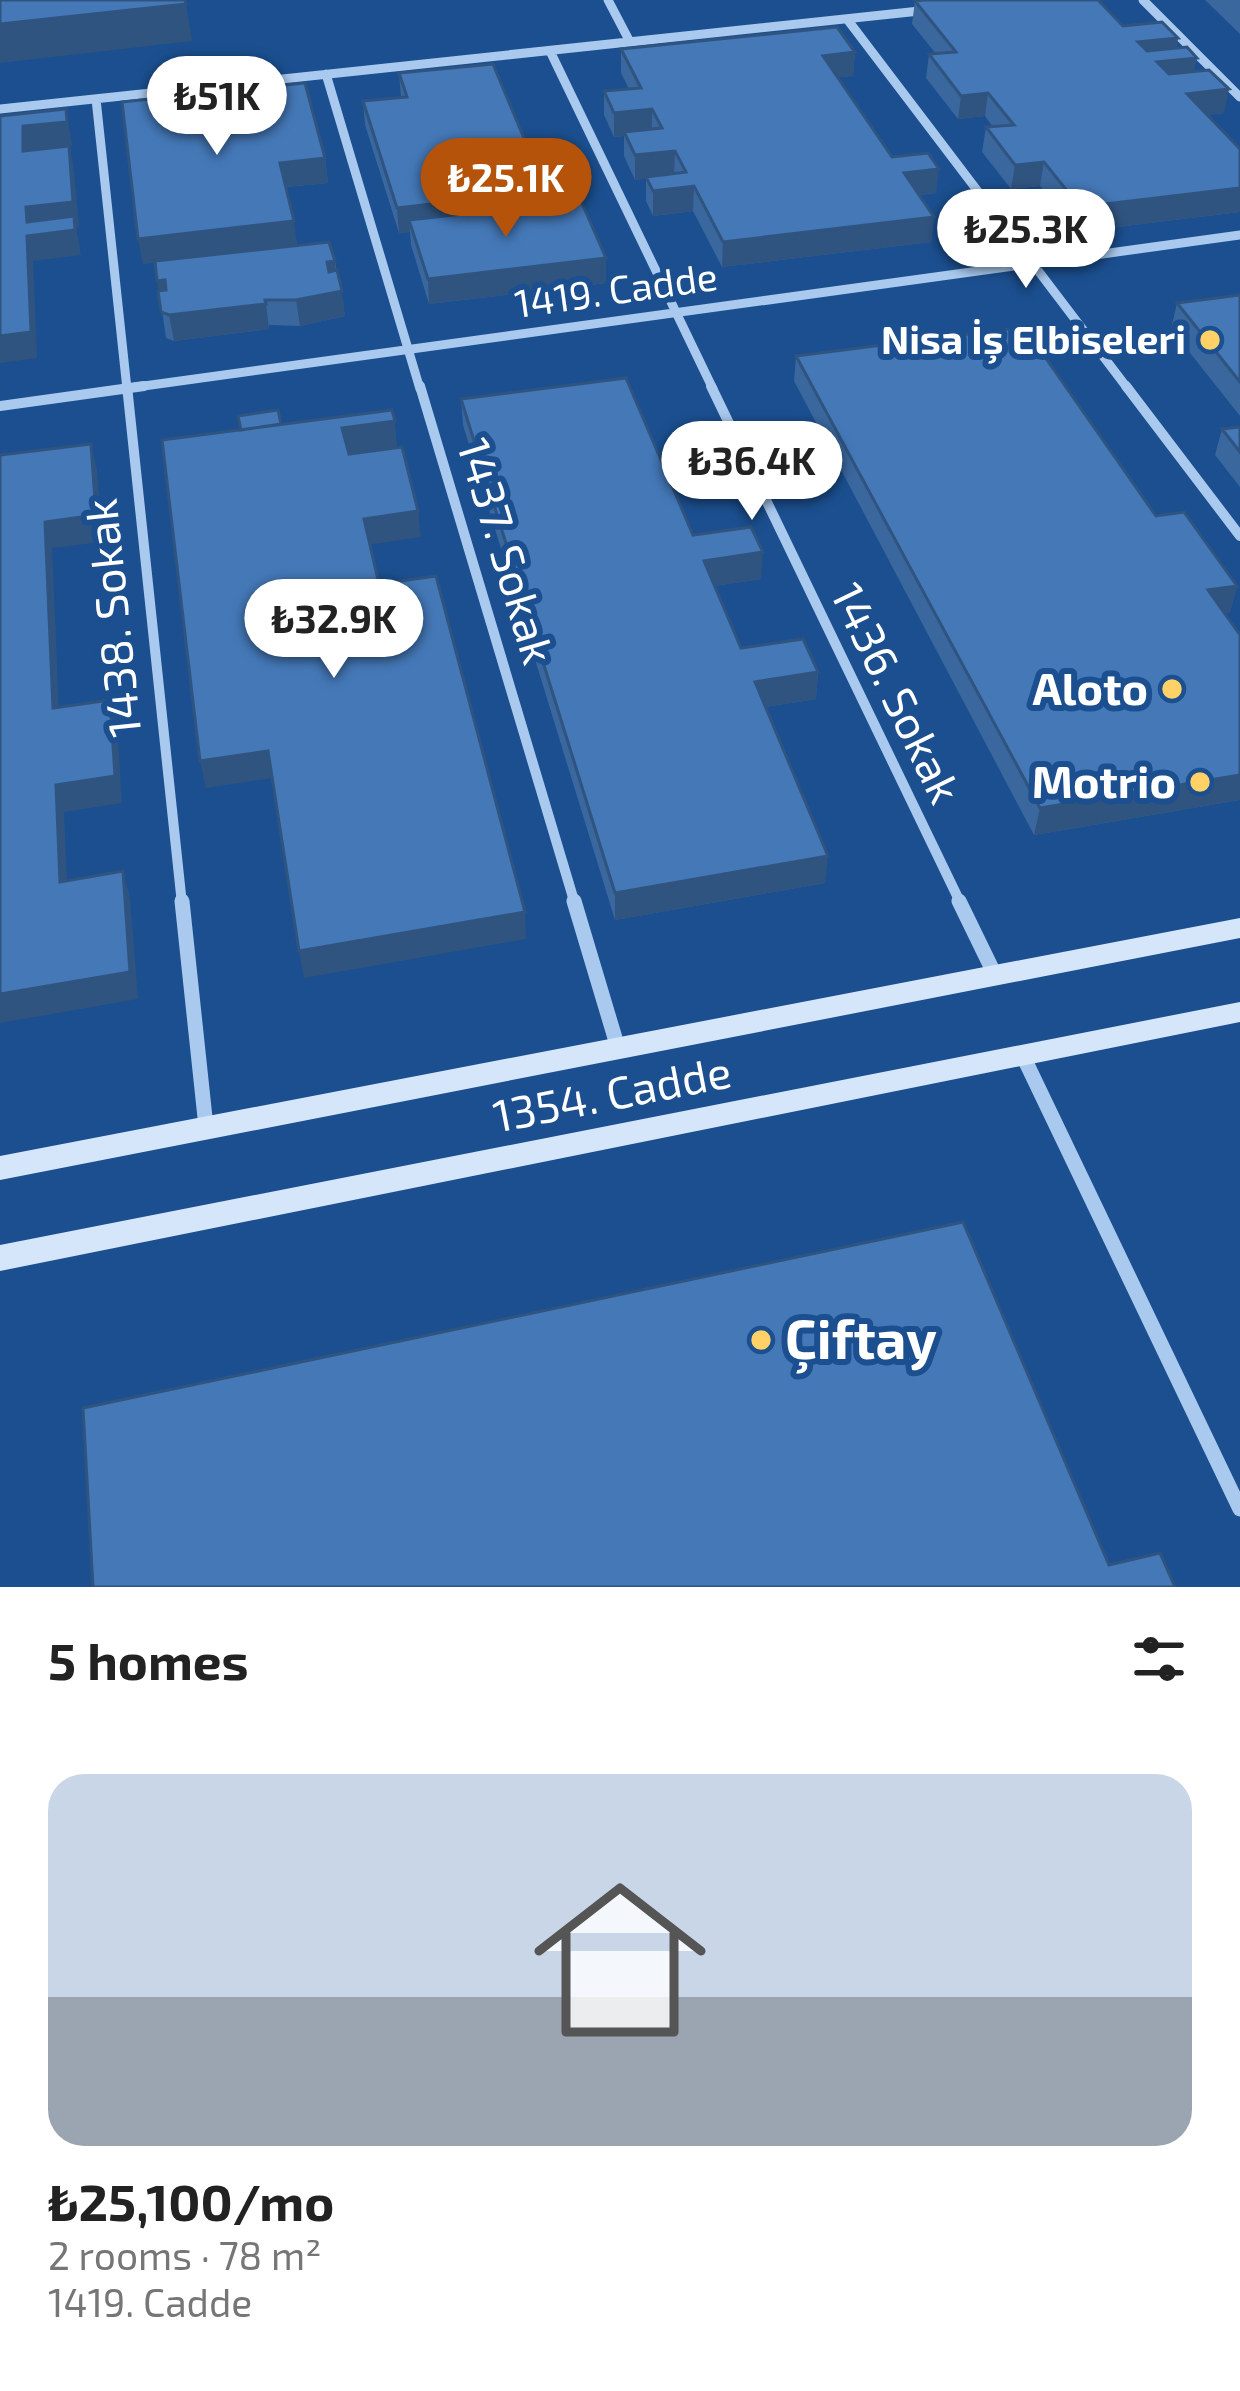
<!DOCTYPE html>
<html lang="en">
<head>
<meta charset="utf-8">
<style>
  body { margin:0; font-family:"Exo 2",sans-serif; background:#f2f2f2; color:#222; height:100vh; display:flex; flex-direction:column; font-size:45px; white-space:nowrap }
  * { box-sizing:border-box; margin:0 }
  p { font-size:39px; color:#767676 }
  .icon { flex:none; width:66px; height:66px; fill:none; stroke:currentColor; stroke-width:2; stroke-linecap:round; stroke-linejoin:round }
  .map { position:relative; height:1587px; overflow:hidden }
  .side { display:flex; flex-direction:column; background:#fff; flex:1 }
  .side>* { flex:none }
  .price { position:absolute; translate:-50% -102px; padding:0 27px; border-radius:42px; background:#fff; color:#222; font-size:39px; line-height:78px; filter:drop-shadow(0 3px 6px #0008) }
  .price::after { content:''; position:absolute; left:50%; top:72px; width:36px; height:27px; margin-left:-18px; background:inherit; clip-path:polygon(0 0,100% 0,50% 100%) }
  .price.on { background:#b45309; color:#fff }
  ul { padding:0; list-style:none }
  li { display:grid; align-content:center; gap:24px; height:636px; padding:0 48px }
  li span { display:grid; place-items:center; height:372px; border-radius:36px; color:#555 }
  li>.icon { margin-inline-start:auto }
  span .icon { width:216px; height:216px; fill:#fffc; stroke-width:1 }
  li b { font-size:51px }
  h2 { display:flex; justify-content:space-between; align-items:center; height:144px; padding:0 48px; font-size:51px }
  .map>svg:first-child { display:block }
</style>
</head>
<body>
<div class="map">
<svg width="1240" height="1587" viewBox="0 0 1240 1587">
  <rect width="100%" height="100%" fill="#1b4f8f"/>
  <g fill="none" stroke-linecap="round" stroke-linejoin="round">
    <path stroke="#a9c9ee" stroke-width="9" d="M608 0 630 42
      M1143 0 1240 97
      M847 19 1128 389
      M550 51 713 389
      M326 74 420 389
      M96 99 127 389
      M0 109 929 10
      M122 389 1240 235"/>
    <path stroke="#a9c9ee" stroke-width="10" d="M127 386 182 904
      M420 386 575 904
      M711 386 961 904
      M1126 386 1240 536
      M0 406 144 386"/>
    <path stroke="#a9c9ee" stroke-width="15" d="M182 901 206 1127
      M574 901 618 1048
      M959 901 995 975
      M1023 1056 1240 1509"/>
    <path fill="#d6e6fa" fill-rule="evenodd" d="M1240 918V938L0 1180V1156Z
      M1240 1002V1022L0 1271V1245Z"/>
  </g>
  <path fill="#3a679d" d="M1205 0H1240V34Z
    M915 1 1123 26 1178 38 1176 48 1224 113 1207 115 1240 149V212L1076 232 1040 186 1011 189 982 152 986 127H993L985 116 958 119 926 78 929 54H936L912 24Z
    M621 49 855 52 853 76 838 77 892 157 936 193 919 195 934 217 931 242 722 267 693 211 653 216 646 201V178L635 180 624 156V136L614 137 604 115V91L629 89 621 73Z
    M399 73 606 258V283L429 304 411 245 410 232 399 233 365 125 363 101 401 97Z
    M325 158 328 183 286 187 297 245 335 261 345 316 300 326 269 325V329L174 341 166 338 155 262 143 264Z
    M1240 295V416L1171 329 1177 303Z
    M796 356 1156 516 1237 586 1230 612 1225 613 1240 635V800L1034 835 794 381Z
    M461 399 693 535 761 579 714 586 741 648 818 672 816 699 765 707 825 883 615 920 463 425Z
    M1240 427V487L1215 455 1222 429Z"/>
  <path fill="#305480" d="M186 4 192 41 0 63V24Z
    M1178 38 1173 60 1197 58 1192 81 1153 86 1138 42Z
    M855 52 853 76 821 79 823 56Z
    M1229 89 1224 113 1182 118 1187 94Z
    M988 93 985 116 958 119 961 96Z
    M66 109 72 146H69L74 170 79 227H76L81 255 33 261 37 358 0 363V336L23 151V126Z
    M652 109V132H624V136L614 137V113Z
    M675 151 674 175 635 180V155Z
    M325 158 328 183 284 187 280 163Z
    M1044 162 1040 186 1011 189 1015 165Z
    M939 169 936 193 901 197 904 173Z
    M694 186 693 211 653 216V191Z
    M1240 188V212L1076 232 1080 207Z
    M546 191 547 216 409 220 410 232 399 233 397 208Z
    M934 217 931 242 722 267 723 242Z
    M294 221 297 246 143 264 138 239Z
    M606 258V283L429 304 428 279Z
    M335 261 337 286 330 287 327 262Z
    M165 280 170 306 162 307 157 281Z
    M342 291 345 316 300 326 296 300Z
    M266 304 269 329 174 341 169 315Z
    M395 421 397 447 346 454 342 428Z
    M91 444 97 470 102 542 52 548 60 735 53 708 45 522Z
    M418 511 421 537 367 545 364 519Z
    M763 552 761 579 703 588 704 561Z
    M1237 586 1230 612 1201 617 1208 590Z
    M818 672 816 699 753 709 755 682Z
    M110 700 117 727 122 803 64 812 68 909 60 882 56 785Z
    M268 751 273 778 206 788 200 761Z
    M1240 775V800L1034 835 1040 808Z
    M828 856 825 883 615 920V893Z
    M123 871 130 898 138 999 0 1023V994Z
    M525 912 526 939 304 978 299 951Z"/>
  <path fill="#4478b7" stroke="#305480" stroke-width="3" d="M0 0H185L186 4 0 24Z
    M924 0H1098L1123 26 1162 22 1178 38 1138 42 1147 51 1187 47 1197 58 1157 62 1169 74 1209 70 1229 89 1187 94 1240 149V188L1080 207 1044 162 1015 165 986 127 1014 125 988 93 961 96 929 54 956 52 915 1Z
    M837 27 855 52 823 56 892 157 928 153 939 169 904 173 934 217 723 242 694 186 653 191 646 177 686 172 675 151 635 155 624 132 662 128 652 109 614 113 604 91 641 88 621 49Z
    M493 64 546 191 397 208 363 101 407 97 399 73Z
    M305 83 325 158 280 163 294 221 138 239 122 102Z
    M66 109 67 122 23 126V151L69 146 73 202 26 207 27 222 74 216 75 230 27 236 31 332 0 336V116Z
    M581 201 606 258 428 279 409 220Z
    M329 242 335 261 327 262 329 272 337 270 342 291 296 300H265L266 304 169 315 161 312 158 291 166 290 165 280 157 281 155 261Z
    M1240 295V382L1177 303Z
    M1024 327 1156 516 1184 512 1237 586 1208 590 1240 635V775L1040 808 796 356Z
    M626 378 693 535 751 527 763 552 704 561 741 648 803 639 818 672 755 682 828 856 615 893 461 399Z
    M278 410 281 424 241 430 238 416Z
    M392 410 395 421 342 428 349 454 402 447 418 511 364 519 379 584 436 576 525 912 299 951 268 751 200 761 162 440Z
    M1240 427V452L1222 429Z
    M91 444 96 515 45 522 53 708 110 700 115 776 56 785 60 882 123 871 130 972 0 994V455Z
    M963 1222 1109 1565 1160 1553 1175 1587H93L83 1408Z"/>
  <g fill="#ffd166" stroke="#1b4f8f" stroke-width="4.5">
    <circle cx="1210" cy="340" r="12"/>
    <circle cx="1172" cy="689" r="12"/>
    <circle cx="1200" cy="782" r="12"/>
    <circle cx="761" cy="1340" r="12"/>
  </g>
  <g text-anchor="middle" stroke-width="12" stroke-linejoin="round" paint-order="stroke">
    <g font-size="39" fill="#fff" stroke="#1b4f8f">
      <text transform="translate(616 290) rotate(-8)" y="14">1419. Cadde</text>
    </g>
    <g font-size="39" font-weight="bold" fill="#fff" stroke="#1b4f8f" text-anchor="end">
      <text x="1186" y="354">Nisa İş Elbiseleri</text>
    </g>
    <g font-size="45" fill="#fff" stroke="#1b4f8f">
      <text transform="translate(506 551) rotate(73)" y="16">1437. Sokak</text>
      <text transform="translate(113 618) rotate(-96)" y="16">1438. Sokak</text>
      <text transform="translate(896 693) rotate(64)" y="16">1436. Sokak</text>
      <text transform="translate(612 1094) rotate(-11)" y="16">1354. Cadde</text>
    </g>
    <g font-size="45" font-weight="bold" fill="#fff" stroke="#1b4f8f" text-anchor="end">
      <text x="1148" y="705">Aloto</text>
      <text x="1176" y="798">Motrio</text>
    </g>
    <g font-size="54" font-weight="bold" fill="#fff" stroke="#1b4f8f" text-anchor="start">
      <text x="785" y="1359">Çiftay</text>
    </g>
  </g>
</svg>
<b class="price" style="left:217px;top:158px">₺51K</b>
<b class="price on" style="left:506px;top:240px">₺25.1K</b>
<b class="price" style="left:1026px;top:291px">₺25.3K</b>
<b class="price" style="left:752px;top:523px">₺36.4K</b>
<b class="price" style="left:334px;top:681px">₺32.9K</b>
</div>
<section class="side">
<h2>5 homes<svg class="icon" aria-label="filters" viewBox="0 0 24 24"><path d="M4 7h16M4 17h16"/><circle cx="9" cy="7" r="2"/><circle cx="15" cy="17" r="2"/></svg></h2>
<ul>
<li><span style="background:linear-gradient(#c9d6e8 60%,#9aa5b1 0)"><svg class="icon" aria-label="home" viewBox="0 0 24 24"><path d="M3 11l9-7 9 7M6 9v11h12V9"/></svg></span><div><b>₺25,100/mo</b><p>2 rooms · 78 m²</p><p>1419. Cadde</p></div></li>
</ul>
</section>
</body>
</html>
